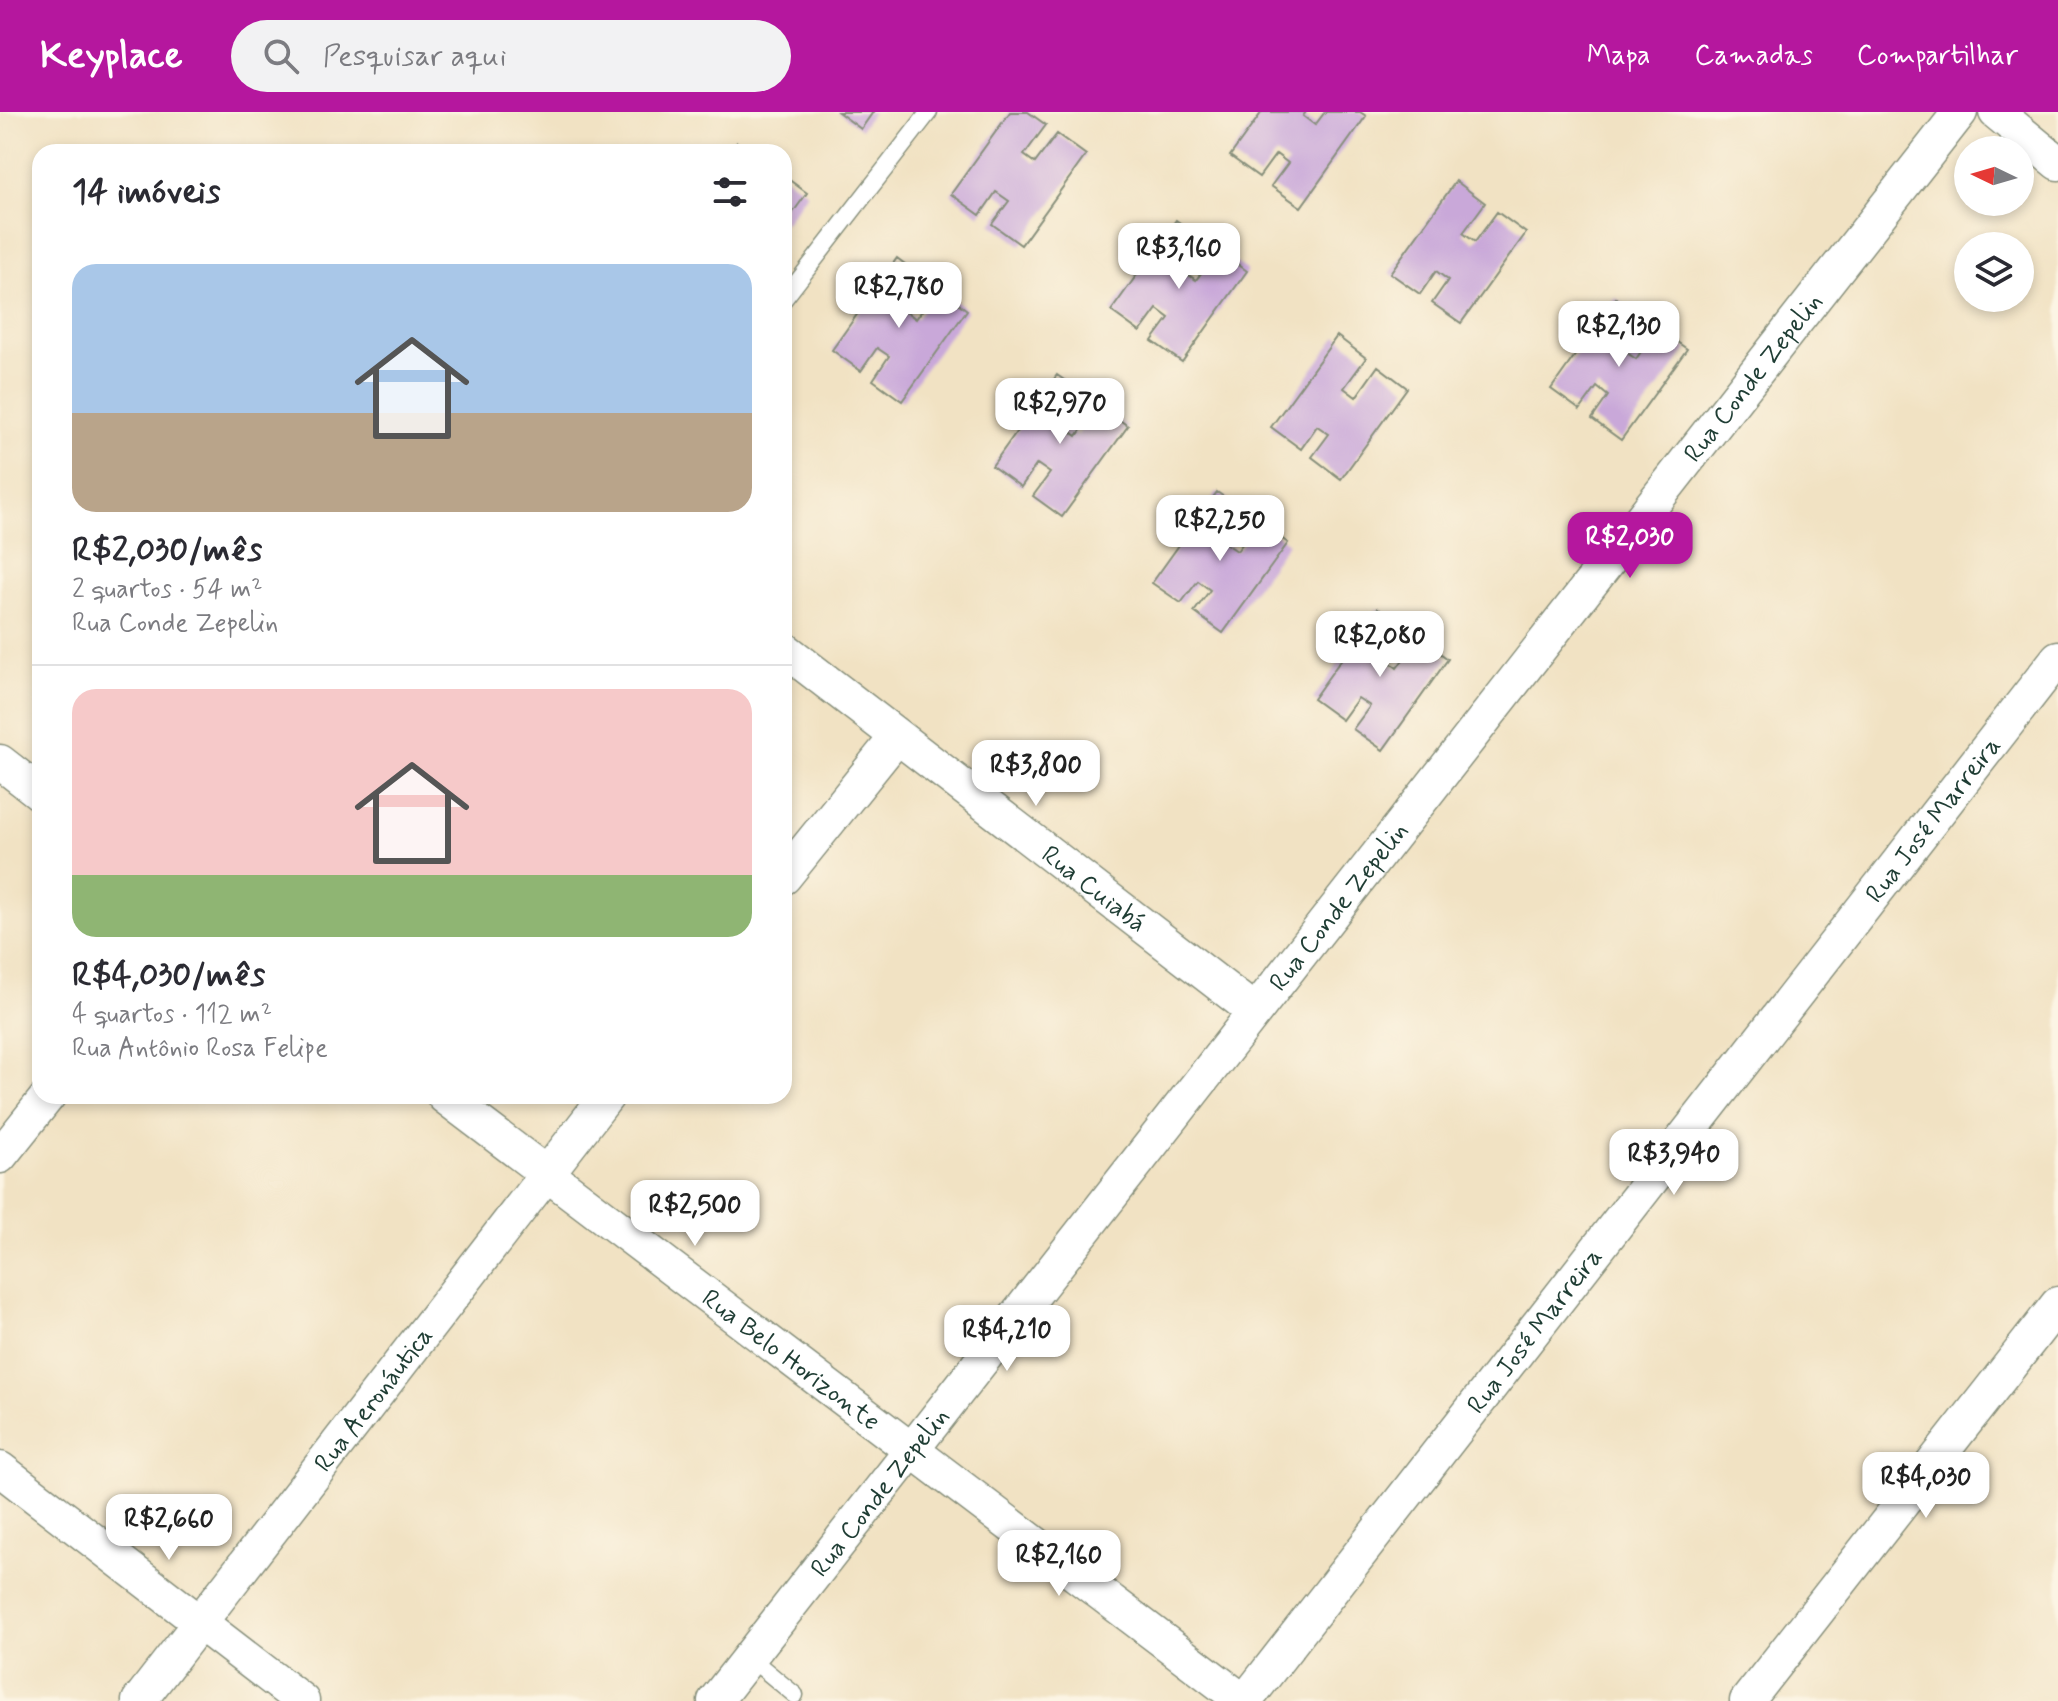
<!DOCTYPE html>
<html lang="pt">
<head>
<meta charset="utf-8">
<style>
  body { margin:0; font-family:Mynerve,sans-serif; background:#f2f2f3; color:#2b2b33; height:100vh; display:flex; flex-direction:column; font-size:30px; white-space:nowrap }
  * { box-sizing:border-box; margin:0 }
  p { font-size:26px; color:#7c7c81 }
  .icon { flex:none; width:44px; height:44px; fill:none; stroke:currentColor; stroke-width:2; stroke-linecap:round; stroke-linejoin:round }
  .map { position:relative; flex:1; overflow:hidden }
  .side { position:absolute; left:32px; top:32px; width:760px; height:960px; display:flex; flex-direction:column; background:#fff; border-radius:24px; box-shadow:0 4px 12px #0003 }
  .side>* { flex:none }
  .needle { width:52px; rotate:275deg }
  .tools { position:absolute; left:1954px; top:24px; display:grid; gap:16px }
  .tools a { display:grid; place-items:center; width:80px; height:80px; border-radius:50%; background:#fff; box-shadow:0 4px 12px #0003; font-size:40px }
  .price { position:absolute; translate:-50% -68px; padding:0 18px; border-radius:16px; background:#fff; color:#222; font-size:26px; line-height:52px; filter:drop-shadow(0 2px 4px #0008) }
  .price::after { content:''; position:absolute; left:50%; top:48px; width:24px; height:18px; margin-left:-12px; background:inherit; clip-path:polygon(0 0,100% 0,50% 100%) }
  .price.active { background:#b5179e; color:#fff }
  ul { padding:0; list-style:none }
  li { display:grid; align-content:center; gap:16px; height:424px; padding:0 40px }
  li+li { border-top:2px solid #e1e1e2 }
  li span { display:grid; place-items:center; height:248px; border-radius:24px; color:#555 }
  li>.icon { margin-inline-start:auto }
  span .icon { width:144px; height:144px; fill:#fffc; stroke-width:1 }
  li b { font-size:34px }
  h2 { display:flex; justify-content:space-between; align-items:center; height:96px; padding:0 40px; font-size:34px }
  header { display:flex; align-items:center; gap:48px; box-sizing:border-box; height:112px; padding:0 40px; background:#b5179e; color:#fff }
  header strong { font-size:38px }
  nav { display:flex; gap:44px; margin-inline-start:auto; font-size:28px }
  .search { width:560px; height:72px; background:#f2f2f3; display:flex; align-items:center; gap:20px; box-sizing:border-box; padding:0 28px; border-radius:44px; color:#7c7c81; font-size:30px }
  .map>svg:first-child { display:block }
</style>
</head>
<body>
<header>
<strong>Keyplace</strong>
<div class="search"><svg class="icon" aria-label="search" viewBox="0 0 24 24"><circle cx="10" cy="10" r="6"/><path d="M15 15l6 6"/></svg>Pesquisar aqui</div>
<nav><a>Mapa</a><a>Camadas</a><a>Compartilhar</a></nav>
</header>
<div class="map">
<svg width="2058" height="1589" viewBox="0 0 2058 1589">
  <rect width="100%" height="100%" fill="#fcf5e5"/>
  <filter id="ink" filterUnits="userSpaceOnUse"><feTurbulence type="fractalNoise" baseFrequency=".0125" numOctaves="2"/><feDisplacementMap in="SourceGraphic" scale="16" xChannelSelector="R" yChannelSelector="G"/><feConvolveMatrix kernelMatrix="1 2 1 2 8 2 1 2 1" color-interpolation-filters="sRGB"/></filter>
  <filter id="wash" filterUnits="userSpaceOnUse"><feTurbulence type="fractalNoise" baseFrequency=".006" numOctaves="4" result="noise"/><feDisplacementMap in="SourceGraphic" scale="32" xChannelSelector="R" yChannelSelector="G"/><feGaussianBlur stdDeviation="1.8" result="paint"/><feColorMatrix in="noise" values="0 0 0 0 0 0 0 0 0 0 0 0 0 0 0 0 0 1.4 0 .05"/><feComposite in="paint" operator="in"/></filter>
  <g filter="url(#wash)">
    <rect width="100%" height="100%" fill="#f1e2c3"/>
    <g id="blocks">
      <path fill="#c9a8d9" d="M838 0H873L861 17Z
        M1010 0H1028L1046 13 1024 43 1035 51 1057 22 1086 43 1021 133 992 112 1009 89 996 80 980 103 951 82Z
        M1262 0H1306L1303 4 1315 13 1325 0H1360L1366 4 1301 95 1271 74 1288 51 1276 42 1259 65 1230 44Z
        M737 30 751 40H729Z
        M784 64 807 81 784 113Z
        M1456 69 1485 91 1463 121 1475 130 1497 100 1526 121 1461 211 1432 191 1448 168 1436 159 1420 182 1390 161Z
        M1176 108 1205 129 1183 159 1196 168 1218 138 1247 159 1182 250 1152 229 1169 206 1157 197 1140 220 1111 199Z
        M897 146 926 168 904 198 916 207 938 176 967 198 902 289 873 268 889 244 877 236 861 259 832 238Z
        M1616 186 1645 207 1623 238 1636 247 1657 216 1687 237 1621 328 1592 307 1608 284 1597 275 1580 298 1551 277Z
        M1337 224 1366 246 1344 276 1356 285 1378 254 1407 276 1341 367 1312 345 1329 322 1317 314 1301 337 1271 315Z
        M1057 263 1087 284 1065 315 1077 324 1098 293 1128 314 1062 405 1033 384 1050 361 1037 352 1021 375 992 354Z
        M1217 380 1247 401 1225 431 1237 439 1259 410 1288 431 1223 521 1194 500 1210 478 1198 469 1181 491 1152 471Z
        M1378 496 1407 518 1386 547 1397 556 1419 526 1448 547 1383 638 1353 617 1370 594 1358 586 1342 608 1313 587Z"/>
    </g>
  </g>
  <g filter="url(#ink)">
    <use href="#blocks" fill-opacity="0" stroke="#88907c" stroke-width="2"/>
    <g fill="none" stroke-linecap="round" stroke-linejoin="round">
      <g stroke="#88907c" stroke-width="19">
        <path id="service" d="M784 187 929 0
          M749 1545 795 1583"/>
      </g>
      <g stroke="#88907c" stroke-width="37">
        <g id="minor">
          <path d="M1996 0 2058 51"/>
          <path id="s1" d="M784 537 1254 899"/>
          <path d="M0 650 40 681"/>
          <path d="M784 765 896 626"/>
          <path id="s2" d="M444 984 1243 1589"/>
          <path d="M0 1044 48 984"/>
          <path d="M0 1357 302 1589"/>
          <path id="s3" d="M139 1589 607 984"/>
          <path id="s4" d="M715 1589 1960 0"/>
          <path id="s5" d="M1245 1589 2058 546"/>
          <path d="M1747 1589 2058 1192"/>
        </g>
      </g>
      <use href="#service" stroke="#fff" stroke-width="16"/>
      <use href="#minor" stroke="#fff" stroke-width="34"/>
    </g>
  </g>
  <g text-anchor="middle" stroke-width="6" stroke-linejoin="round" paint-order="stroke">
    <g font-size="26" fill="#1f3d34" stroke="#fcf5e5">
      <text dy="9" stroke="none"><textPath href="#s4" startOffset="1682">Rua Conde Zepelin</textPath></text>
      <text dy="9" stroke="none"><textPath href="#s5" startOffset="1118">Rua José Marreira</textPath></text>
      <text dy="9" stroke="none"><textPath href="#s1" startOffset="392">Rua Cuiabá</textPath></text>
      <text dy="9" stroke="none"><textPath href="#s4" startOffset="1010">Rua Conde Zepelin</textPath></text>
      <text dy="9" stroke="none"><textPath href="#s5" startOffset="470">Rua José Marreira</textPath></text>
      <text dy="9" stroke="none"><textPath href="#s2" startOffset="436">Rua Belo Horizonte</textPath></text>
      <text dy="9" stroke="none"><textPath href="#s3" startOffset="382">Rua Aeronáutica</textPath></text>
      <text dy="9" stroke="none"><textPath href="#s4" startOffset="266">Rua Conde Zepelin</textPath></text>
    </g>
  </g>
</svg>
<div class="tools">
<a><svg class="needle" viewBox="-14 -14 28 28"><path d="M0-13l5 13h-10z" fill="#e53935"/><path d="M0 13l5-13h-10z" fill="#7c7c81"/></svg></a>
<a><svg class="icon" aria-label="layers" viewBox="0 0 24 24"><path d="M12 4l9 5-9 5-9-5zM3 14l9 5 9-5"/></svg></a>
</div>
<b class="price" style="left:1179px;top:179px">R$3,160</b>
<b class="price" style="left:899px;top:218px">R$2,780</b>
<b class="price" style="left:1619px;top:257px">R$2,130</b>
<b class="price" style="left:1060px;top:334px">R$2,970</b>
<b class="price" style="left:1220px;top:451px">R$2,250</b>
<b class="price active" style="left:1630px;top:468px">R$2,030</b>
<b class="price" style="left:1380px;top:567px">R$2,080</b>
<b class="price" style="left:1036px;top:696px">R$3,800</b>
<b class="price" style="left:1674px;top:1085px">R$3,940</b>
<b class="price" style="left:695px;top:1136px">R$2,500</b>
<b class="price" style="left:1007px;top:1261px">R$4,210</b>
<b class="price" style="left:1926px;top:1408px">R$4,030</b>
<b class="price" style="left:169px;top:1450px">R$2,660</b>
<b class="price" style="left:1059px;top:1486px">R$2,160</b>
<section class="side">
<h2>14 imóveis<svg class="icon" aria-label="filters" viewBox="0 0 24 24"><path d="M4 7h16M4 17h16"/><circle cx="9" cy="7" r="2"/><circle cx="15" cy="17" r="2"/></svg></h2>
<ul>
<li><span style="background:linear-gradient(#a9c7e8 60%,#b9a48a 0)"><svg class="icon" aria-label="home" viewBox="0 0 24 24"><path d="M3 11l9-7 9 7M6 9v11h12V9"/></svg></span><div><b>R$2,030/mês</b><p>2 quartos · 54 m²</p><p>Rua Conde Zepelin</p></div></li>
<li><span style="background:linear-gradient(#f6c9c9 75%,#8fb573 0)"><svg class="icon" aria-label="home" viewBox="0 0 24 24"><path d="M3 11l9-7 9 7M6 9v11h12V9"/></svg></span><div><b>R$4,030/mês</b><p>4 quartos · 112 m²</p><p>Rua Antônio Rosa Felipe</p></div></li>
</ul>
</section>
</div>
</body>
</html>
